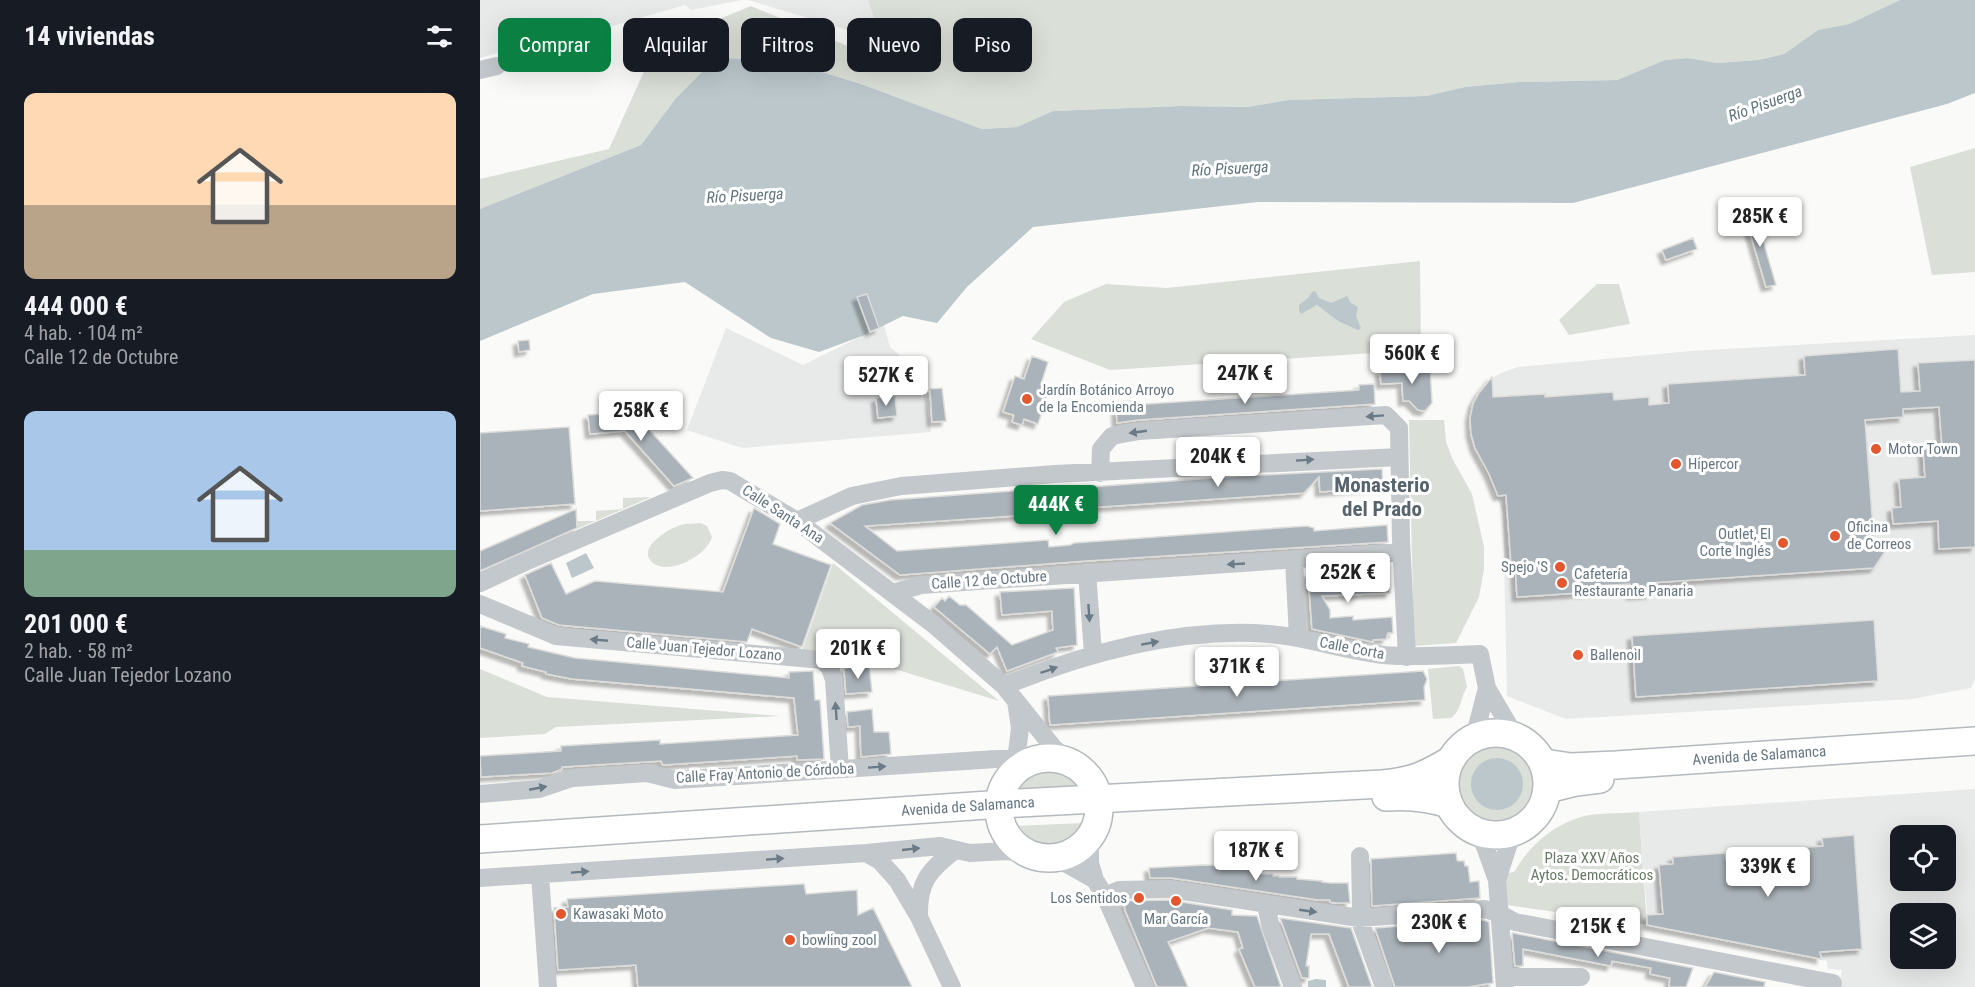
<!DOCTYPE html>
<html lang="es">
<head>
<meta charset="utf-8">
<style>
  body { margin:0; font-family:"Roboto Condensed",sans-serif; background:#242831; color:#f1f3f6; height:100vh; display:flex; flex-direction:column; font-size:22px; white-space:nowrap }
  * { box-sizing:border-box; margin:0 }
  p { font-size:20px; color:#9ea1a6 }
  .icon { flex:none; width:33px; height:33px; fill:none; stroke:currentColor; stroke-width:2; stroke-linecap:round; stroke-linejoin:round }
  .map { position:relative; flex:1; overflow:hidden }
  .drawer { display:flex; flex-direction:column; background:#171b24; width:480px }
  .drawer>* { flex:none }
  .guide { position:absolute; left:18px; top:18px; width:570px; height:54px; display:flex; gap:12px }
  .fabs { position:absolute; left:1410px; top:825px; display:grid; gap:12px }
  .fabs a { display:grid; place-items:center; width:66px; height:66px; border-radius:12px; background:#171b24; box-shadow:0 6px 24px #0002; font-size:30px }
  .price { position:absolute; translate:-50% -51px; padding:0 14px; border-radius:6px; background:#fff; color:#222; font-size:20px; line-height:39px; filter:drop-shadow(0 2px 3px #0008) }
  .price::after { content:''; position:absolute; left:50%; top:36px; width:18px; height:14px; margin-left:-9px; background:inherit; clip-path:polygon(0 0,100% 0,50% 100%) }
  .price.on { background:#0b8043; color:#fff }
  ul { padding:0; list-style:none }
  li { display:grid; align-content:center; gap:12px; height:318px; padding:0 24px }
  li span { display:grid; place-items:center; height:186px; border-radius:12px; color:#555 }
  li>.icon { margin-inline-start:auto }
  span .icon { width:108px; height:108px; fill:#fffc; stroke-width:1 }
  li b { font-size:26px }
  h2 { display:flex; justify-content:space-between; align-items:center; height:72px; padding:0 24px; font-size:26px }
  .pill { padding:0 21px; border-radius:12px; background:#171b24; box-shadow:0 6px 24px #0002; font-size:21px; line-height:54px }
  .pill.on { background:#0b8043; color:#fff }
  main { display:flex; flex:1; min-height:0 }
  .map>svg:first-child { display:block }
</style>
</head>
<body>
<main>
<section class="drawer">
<h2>14 viviendas<svg class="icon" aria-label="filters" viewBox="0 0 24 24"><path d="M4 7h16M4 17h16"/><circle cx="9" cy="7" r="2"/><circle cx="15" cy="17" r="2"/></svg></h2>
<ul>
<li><span style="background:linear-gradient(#ffd9b3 60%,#b9a48a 0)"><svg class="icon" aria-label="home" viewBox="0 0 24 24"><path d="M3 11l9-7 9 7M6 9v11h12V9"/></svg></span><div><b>444 000 €</b><p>4 hab. · 104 m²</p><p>Calle 12 de Octubre</p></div></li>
<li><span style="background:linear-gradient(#a9c7e8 75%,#7fa58c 0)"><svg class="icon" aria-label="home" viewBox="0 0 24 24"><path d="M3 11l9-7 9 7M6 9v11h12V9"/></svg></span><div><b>201 000 €</b><p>2 hab. · 58 m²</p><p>Calle Juan Tejedor Lozano</p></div></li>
</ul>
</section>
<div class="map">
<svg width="1495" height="987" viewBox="0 0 1495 987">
  <defs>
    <filter id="shadow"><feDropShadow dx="-4.5" dy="4.5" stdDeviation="1.5" flood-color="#0004"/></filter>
  </defs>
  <rect width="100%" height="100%" fill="#fafaf8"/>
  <path fill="#e8e9e9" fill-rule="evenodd" d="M0 0H262L211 10 205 5 53 49V50L33 57 29 50 0 58Z
    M268 0H388L401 40Z
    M404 325 410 347 442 375 451 432 262 448 207 430 246 328 323 365Z
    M1495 335V679L1491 688 1432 699 1086 719 1027 696 1023 512 995 448 991 434 990 418 993 404 999 393 1012 378 1021 373 1038 367 1211 351Z
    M1495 789V987H1359L1362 970 1348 969 1347 961 1168 925 1159 812ZM1420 836H1466V880H1420ZM1420 914H1466V958H1420Z"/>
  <path fill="#dadfd7" d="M388 0H1420L1369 24 1338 30 1304 54 1278 60 1237 63 1208 58 1185 60 1137 80 1039 82 985 87 946 96 808 100 768 107 701 106 573 111 537 127 502 129 381 84 303 60 236 58 196 98 161 145 0 209V179L129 149 176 45 271 6 425 70 402 43Z
    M1495 148V272L1452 275 1430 167Z
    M940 261 941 350 630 370 551 339 584 302 626 284 687 288Z
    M1117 284H1139L1150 324 1089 335 1079 320Z
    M929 420H964L966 442 973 460 992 494 1004 547V569L999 597 976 643 934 646Z
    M171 497 97 529V521H116V511L143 509V498Z
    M220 523 227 526 232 537C227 555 190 576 173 563 155 549 189 528 201 525 206 523 214 524 220 523Z
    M353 563 519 701 366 654 322 651Z
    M979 666 983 669 987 687C980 698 982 710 971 718L953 719 948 669Z
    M0 669 67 697 300 716 76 727 65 734 0 738Z
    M972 784a43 43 0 1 1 86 0a43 43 0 1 1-86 0Z
    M568 769C584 772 593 776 600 791L532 795C540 778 550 772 568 769Z
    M1159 812 1167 925 1027 905 1025 875 1035 871C1049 846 1071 827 1098 818 1114 812 1142 814 1159 812Z
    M604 823C593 859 554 854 536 826Z"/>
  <path fill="#bbc7cb" d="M1420 0H1495V93L1467 104 1093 203 778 202 553 227 487 287 457 323 423 316 382 336 339 352 291 338 205 282 113 294 0 341V209L161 145 196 98 236 58 303 60 381 84 502 129 537 127 573 111 701 106 768 107 808 100 946 96 985 87 1039 82 1137 80 1185 60 1208 58 1237 63 1278 60 1304 54 1338 30 1369 24Z
    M835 291 839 298 851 303 867 296 871 303 878 307 876 316 881 328 878 330 858 321 837 305 821 314 819 311V305L828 298 832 292Z
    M106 553 114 568 92 578 86 563Z
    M991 784a26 26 0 1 1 52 0a26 26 0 1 1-52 0Z
    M836 979 846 980V987H828V981Z"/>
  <path fill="#aab3b9" stroke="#dcdcda" stroke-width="1.5" filter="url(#shadow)" d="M1274 210 1296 285 1286 287 1264 212Z
    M1213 238 1217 249 1186 260 1182 250Z
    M387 294 399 328 390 332 377 297Z
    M49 340 50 350 39 352 38 341Z
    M1418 349 1421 392 1440 391 1438 363 1495 360V547L1459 549 1458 521 1413 524 1412 508 1421 507 1419 479 1445 477 1443 449 1462 447 1459 407 1423 409V417L1385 420 1394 543 1406 550 1394 568 1169 583 1170 594 1151 595 1150 584 1112 586 1113 592 1037 597 1035 563 1031 564 1026 495 1018 496 1009 474 995 448 991 434 990 418 993 404 999 393 1012 377 1013 397 1065 394V397L1133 392 1134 400 1169 397V405L1189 403 1188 384 1325 375 1324 356Z
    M552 356 568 362 561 384 570 387 558 424 544 419 542 425 532 422 534 415 523 412 535 376 544 379Z
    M950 368 952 403 945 411 938 410 929 401H923L922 383 901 384 900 371Z
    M894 384 895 404 658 420 637 423 636 402 651 401 652 405 879 390V385Z
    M462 388 466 421 452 422 450 389Z
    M415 396 417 416 398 418 396 398Z
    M153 412 213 478 194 486 145 431 110 434 108 415Z
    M89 427 95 504 0 511V433Z
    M902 469 903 487 840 492 839 477 824 493 592 509 583 506 582 489 761 476Z
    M558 489V495L562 494 563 514 385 526 417 551 568 540 569 547 590 545 594 543 827 526 834 528V531L907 525 908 542 606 561 420 575 350 523 382 505 410 500Z
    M274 508 300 524 293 544 351 565 322 647 272 629 267 642 79 625 62 618 45 575 71 563 86 594 115 581 243 592Z
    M96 509 97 528 0 571V551Z
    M896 568 904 578H909L910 593 842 596 850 610V618L873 616V620L912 617 913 633H908L906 639 893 640V642L832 629 828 573 844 572V577L865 575 864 570Z
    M594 588 597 645 576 648 578 652 527 671 517 647 510 654 454 607 462 598 465 601 469 596 480 605H486L532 645 573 630 572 611 522 615 520 592Z
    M1394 620 1398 681 1156 697 1152 636Z
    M0 626 26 634 25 638 49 644 48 647 95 658 309 678V672L333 671 335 700H340L344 759 317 760V756L183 765 181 761 82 767V769L72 773 1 777 0 756 81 751V746L180 740V744L318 735 314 698 92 679 66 674V672L42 666 43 663 0 648Z
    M389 666 392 692 366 694 364 668Z
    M943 671 947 679 944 687 945 700 570 725 568 696Z
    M392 709 394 732H409L411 754 381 757 380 726 368 727 367 712Z
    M1374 835 1382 949 1340 952 1341 959 1167 925V915L1183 914 1179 865 1193 864V857L1245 853 1246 860 1273 858V851L1343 846 1342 838Z
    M976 853 977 860 978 861H984L985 866H988L990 882 999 881 1000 898 892 906 891 859Z
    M723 865 753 866V868H763V869H774L775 874H793V876H799V877H817V879L842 881V882L850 883H868L870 903H856L850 902V900H838L692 878H670L669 868Z
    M324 884 326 894 377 890 378 915 393 908 432 987H158L156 965 78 970 74 908 88 907 87 899Z
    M689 900 752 910V915L777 916 801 987H775L759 949 763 948 758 932 728 928 688 942 708 987H677L645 910 644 901Z
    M800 918 871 928 892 987H869L849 934H831L826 966H829V978H822Z
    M1003 920 1009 922 1013 983 988 987H915L895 928Z
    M1032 933H1033L1213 968 1206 987H1189L1190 978 1170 974 1171 968 1132 961 1131 966 1043 949V966H1035Z
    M1234 972 1285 982 1284 987H1225Z"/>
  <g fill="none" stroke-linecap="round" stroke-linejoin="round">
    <g stroke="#b4b9bd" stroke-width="30">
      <g id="highway">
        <circle cx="1016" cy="784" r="51"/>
        <circle cx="569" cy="808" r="50"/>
        <path id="s1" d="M1064 763 1091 767 1136 765 1495 741"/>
        <path d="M1068 789 1096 782 1120 779"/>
        <path d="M906 797C929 795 947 797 969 804"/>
        <path id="s2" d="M0 839 539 803 902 784C933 781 944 776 971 760"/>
      </g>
    </g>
    <path stroke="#c3c8cc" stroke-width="18" d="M0 70 17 66
      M620 473 621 449 632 436 659 431 906 415 919 428 921 540 927 657
      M317 521 372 496 421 486 575 474 919 457
      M814 560 818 637
      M607 572 613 654
      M0 583 45 562 230 483 242 480 250 481 317 521 453 624 524 686 573 747 589 762
      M413 593 441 585 921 552
      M0 604 76 636 342 660 350 668 354 680 360 769
      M524 686C603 654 688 630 774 633 818 634 860 650 904 655 936 658 969 655 1000 654L1007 688 1035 736
      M994 738 1007 688
      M535 769 540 728 536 701
      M0 794 59 789 92 778 167 773 195 780 516 759H536
      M1000 833 1017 880 1025 987
      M610 836V863L615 880 625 896 665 987
      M386 853 400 861 417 880 439 917 472 987
      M880 856 881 906 879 918 904 987
      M576 858 615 880
      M60 875 68 987
      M0 878 386 853 460 846 490 853 528 851 552 856
      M1017 880 1032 834
      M625 896 639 890 690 889 879 918 1004 909 1019 913 1035 922 1353 983
      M786 905 791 928 813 987
      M439 917C438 882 449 870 475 850
      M1024 977H1101"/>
    <use href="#highway" stroke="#fff" stroke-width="27"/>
  </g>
  <defs><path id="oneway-solid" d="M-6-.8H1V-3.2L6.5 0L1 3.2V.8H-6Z" transform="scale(1.5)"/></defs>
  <g fill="#6a7a87">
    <use href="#oneway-solid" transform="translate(895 416) rotate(176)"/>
    <use href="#oneway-solid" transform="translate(658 432) rotate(172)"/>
    <use href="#oneway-solid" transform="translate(825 460) rotate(-4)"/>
    <use href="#oneway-solid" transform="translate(756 564) rotate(177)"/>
    <use href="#oneway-solid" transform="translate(609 613) rotate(86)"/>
    <use href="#oneway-solid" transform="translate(119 640) rotate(-175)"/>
    <use href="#oneway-solid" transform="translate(670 643) rotate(-10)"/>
    <use href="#oneway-solid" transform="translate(569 670) rotate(-19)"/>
    <use href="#oneway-solid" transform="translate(356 711) rotate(-94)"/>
    <use href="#oneway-solid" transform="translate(397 767) rotate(-4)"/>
    <use href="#oneway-solid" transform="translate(58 788) rotate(-11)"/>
    <use href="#oneway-solid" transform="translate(431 849) rotate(-6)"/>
    <use href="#oneway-solid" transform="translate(295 859) rotate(-4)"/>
    <use href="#oneway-solid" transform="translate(100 872) rotate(-4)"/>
    <use href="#oneway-solid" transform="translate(828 911) rotate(8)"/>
  </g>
  <g fill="#e4572e" stroke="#fff" stroke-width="2">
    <circle cx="547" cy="399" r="6"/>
    <circle cx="1396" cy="449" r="6"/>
    <circle cx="1196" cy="464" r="6"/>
    <circle cx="1355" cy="536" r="6"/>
    <circle cx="1303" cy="543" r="6"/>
    <circle cx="1080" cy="567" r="6"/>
    <circle cx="1082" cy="583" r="6"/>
    <circle cx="1098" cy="655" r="6"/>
    <circle cx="659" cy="898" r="6"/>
    <circle cx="696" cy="901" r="6"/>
    <circle cx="81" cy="914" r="6"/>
    <circle cx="310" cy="940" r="6"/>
  </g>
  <g text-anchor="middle" stroke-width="6" stroke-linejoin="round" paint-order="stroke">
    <g font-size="15" fill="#657683" stroke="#fff" text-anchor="start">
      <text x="559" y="395">Jardín Botánico Arroyo<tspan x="559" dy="17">de la Encomienda</tspan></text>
      <text x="1408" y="454">Motor Town</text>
      <text x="1208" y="469">Hipercor</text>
      <text x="1367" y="532">Oficina<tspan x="1367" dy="17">de Correos</tspan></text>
      <text x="1291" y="539" text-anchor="end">Outlet, El<tspan x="1291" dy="17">Corte Inglés</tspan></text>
      <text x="1068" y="572" text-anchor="end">Spejo 'S</text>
      <text x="1094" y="579">Cafetería<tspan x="1094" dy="17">Restaurante Panaria</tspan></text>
      <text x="1110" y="660">Ballenoil</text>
      <text x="647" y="903" text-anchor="end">Los Sentidos</text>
      <text x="93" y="919">Kawasaki Moto</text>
      <text x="696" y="924" text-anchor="middle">Mar García</text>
      <text x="322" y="945">bowling zool</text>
    </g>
    <g font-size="15" fill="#657683" stroke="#fff">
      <text transform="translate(303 514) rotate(33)" y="5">Calle Santa Ana</text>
      <text transform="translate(509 580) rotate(-4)" y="5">Calle 12 de Octubre</text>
      <text transform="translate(872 648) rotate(11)" y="5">Calle Corta</text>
      <text transform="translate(224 649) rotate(5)" y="5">Calle Juan Tejedor Lozano</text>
      <text dy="5" stroke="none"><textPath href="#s1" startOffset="216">Avenida de Salamanca</textPath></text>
      <text transform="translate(285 773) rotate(-3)" y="5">Calle Fray Antonio de Córdoba</text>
      <text dy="5" stroke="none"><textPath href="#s2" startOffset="489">Avenida de Salamanca</textPath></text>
    </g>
    <g font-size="15" fill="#687a64" stroke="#fff">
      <text x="1112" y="863">Plaza XXV Años<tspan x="1112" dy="17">Aytos. Democráticos</tspan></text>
    </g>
    <g font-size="16" font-style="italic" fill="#60757c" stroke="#fff">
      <text transform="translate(1285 103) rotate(-20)" y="6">Río Pisuerga</text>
      <text transform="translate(750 168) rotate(-3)" y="6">Río Pisuerga</text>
      <text transform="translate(265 195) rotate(-3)" y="6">Río Pisuerga</text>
    </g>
    <g font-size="21" font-weight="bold" fill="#57646e" stroke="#fff">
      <text x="902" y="492">Monasterio<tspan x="902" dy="24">del Prado</tspan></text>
    </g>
  </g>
</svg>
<div class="fabs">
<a><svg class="icon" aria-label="locate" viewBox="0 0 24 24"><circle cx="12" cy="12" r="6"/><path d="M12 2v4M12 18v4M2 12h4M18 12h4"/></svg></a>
<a><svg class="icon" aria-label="layers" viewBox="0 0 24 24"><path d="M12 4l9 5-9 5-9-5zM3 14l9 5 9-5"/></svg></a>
</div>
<b class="price" style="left:1280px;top:248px">285K €</b>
<b class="price" style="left:932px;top:385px">560K €</b>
<b class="price" style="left:765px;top:405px">247K €</b>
<b class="price" style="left:406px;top:407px">527K €</b>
<b class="price" style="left:161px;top:442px">258K €</b>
<b class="price" style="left:738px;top:488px">204K €</b>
<b class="price on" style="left:576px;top:536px">444K €</b>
<b class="price" style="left:868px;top:604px">252K €</b>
<b class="price" style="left:378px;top:680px">201K €</b>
<b class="price" style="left:757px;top:698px">371K €</b>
<b class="price" style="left:776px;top:882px">187K €</b>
<b class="price" style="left:1288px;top:898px">339K €</b>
<b class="price" style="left:959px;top:954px">230K €</b>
<b class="price" style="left:1118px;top:958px">215K €</b>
<div class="guide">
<a class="pill on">Comprar</a>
<a class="pill">Alquilar</a>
<a class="pill">Filtros</a>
<a class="pill">Nuevo</a>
<a class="pill">Piso</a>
</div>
</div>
</main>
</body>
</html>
